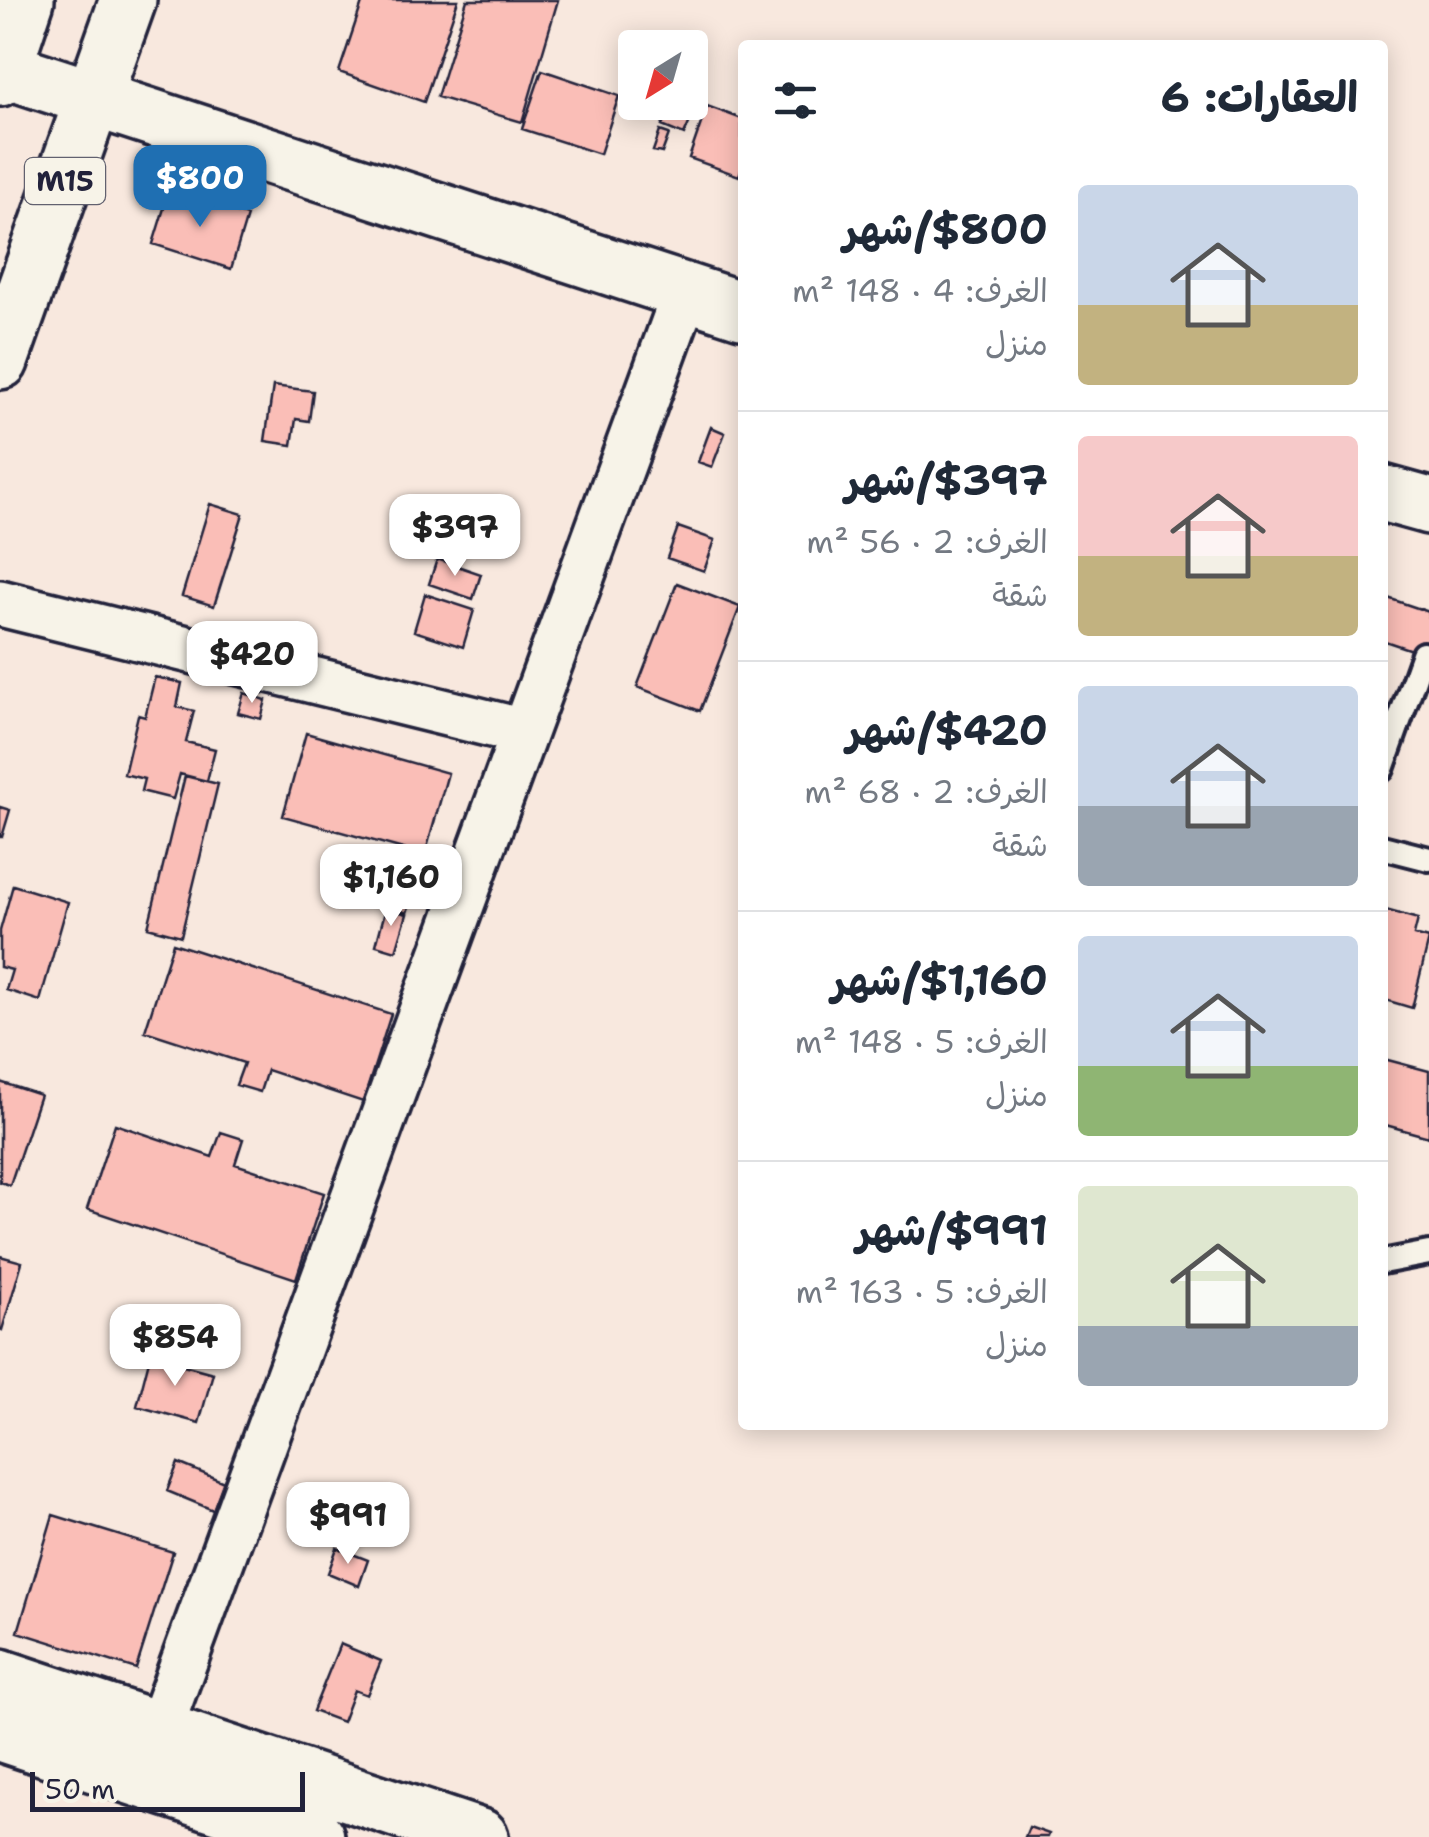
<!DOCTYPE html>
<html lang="ar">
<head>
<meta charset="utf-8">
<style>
  body { margin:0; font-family:"Shantell Sans","Playpen Sans Arabic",sans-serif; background:#f2f2f3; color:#1f2937; direction:rtl; height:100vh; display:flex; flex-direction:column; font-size:38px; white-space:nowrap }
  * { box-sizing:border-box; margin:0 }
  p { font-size:32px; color:#747a83 }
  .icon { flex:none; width:55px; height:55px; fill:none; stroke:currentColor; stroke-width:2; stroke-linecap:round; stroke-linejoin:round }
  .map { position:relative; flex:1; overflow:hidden; direction:ltr }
  .details { position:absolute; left:738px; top:40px; width:650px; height:1390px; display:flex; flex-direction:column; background:#fff; border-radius:10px; box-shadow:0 5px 25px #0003; direction:rtl }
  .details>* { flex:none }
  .needle { width:65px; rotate:217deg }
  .tools { position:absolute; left:618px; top:30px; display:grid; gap:20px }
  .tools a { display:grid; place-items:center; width:90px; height:90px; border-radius:10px; background:#fff; box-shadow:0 5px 25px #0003; font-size:50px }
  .scale { position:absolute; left:30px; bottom:25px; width:275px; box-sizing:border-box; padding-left:10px; border:5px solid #22223b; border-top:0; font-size:28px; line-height:35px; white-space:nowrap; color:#22223b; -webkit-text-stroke:8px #f7f3e8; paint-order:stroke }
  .price { position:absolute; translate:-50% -85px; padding:0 22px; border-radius:20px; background:#fff; color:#222; font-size:32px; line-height:65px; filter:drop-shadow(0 2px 5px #0008) }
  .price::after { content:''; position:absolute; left:50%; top:60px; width:30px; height:22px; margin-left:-15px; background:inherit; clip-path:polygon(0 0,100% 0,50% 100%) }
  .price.selected { background:#1f6fb2; color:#fff }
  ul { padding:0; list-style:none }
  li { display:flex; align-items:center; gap:30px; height:250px; padding:0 30px }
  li+li { border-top:2px solid #e0e1e3 }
  li span { display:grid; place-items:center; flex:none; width:280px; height:200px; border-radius:10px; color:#555 }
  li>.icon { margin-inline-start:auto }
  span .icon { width:120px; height:120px; fill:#fffc; stroke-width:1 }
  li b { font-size:42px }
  h2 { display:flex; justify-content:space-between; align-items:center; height:120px; padding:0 30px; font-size:42px }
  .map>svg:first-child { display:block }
</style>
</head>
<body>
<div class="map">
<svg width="1429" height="1837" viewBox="0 0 1429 1837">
  <rect width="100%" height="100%" fill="#f8e8de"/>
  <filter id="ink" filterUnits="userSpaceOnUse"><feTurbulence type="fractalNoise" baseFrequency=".01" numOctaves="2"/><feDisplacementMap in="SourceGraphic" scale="20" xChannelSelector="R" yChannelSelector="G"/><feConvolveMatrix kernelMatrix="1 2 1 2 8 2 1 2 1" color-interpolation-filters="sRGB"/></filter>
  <g filter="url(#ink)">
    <path fill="#fabeb7" stroke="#22223b" stroke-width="2.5" d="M363 0H458L424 102 339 72Z
      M467 0H558L522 122 437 97Z
      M542 70 619 96 600 154 522 129Z
      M690 90 700 94 692 114 668 104 690 102Z
      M707 106 742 119V167L739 176 689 158Z
      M669 110 691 119 684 135 662 126Z
      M660 131 669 134 662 153 653 151Z
      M169 192 247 216 231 269 153 244Z
      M273 386 313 391 309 421 296 419 292 445 265 441Z
      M711 427 725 433 712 467 698 462Z
      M210 504 243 514 214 606 182 596Z
      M678 527 715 540 704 571 667 558Z
      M437 559 481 574 473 599 429 584Z
      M677 583 740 607 700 711 637 687Z
      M425 594 474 610 463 647 414 631Z
      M1382 596 1429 612V656L1382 640Z
      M155 677 182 683 177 707 194 711 186 742 215 749 207 781 180 774 173 799 141 791 144 779 124 774 138 715 145 717Z
      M244 693 266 700 261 719 238 713Z
      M306 733 448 773 425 855 283 816Z
      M185 776 218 784 181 936 148 927Z
      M0 807 10 810 2 837H0Z
      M372 855 420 872 407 913 359 896Z
      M13 885 68 902 40 1001 6 990 12 970 0 967V931Z
      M386 908 407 914 396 951 376 945Z
      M1382 909 1418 919 1414 935 1429 939 1412 1008 1382 999Z
      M173 943 391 1014 363 1102 267 1070 260 1092 236 1085 244 1063 145 1031Z
      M1384 1059 1429 1071V1137L1382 1124Z
      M0 1082 40 1095 10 1185 0 1182Z
      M115 1124 212 1157 221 1132 243 1139 235 1164 324 1193 296 1279 87 1209Z
      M0 1256 22 1262 2 1330 0 1329Z
      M150 1356 213 1373 199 1423 137 1406Z
      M178 1463 224 1482 213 1510 167 1491Z
      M53 1515 173 1552 136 1669 18 1632Z
      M337 1548 368 1560 359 1586 328 1573Z
      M340 1644 381 1661 367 1695 354 1690 342 1722 313 1711Z
      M1029 1827 1049 1834 1048 1837H1025Z"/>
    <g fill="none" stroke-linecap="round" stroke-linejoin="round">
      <g stroke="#22223b" stroke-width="30">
        <path id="service" d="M1382 769 1423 654
          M1382 847 1429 859
          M1382 1262 1429 1253"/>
      </g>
      <g stroke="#22223b" stroke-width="52">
        <path id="minor" d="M0 603 524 732
          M159 1730 685 293"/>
      </g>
      <g stroke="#22223b" stroke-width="62">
        <path id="tertiary" d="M3 69 742 310
          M1382 493 1429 506
          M0 1677 480 1837
          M0 1733 316 1837"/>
      </g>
      <g stroke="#22223b" stroke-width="62">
        <path id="trunk" d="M0 78 26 0
          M0 361 128 0"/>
      </g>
      <use href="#service" stroke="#f7f3e8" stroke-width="22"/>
      <use href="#minor" stroke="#f7f3e8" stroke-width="45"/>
      <use href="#tertiary" stroke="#f7f3e8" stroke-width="55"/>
      <use href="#trunk" stroke="#f7f3e8" stroke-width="55"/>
    </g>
  </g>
  <g text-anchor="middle" stroke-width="8" stroke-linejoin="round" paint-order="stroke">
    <rect fill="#f7f3e8" stroke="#62616f" stroke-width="2.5" x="25" y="158" width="80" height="46" rx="8"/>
    <g font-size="28" font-weight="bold" fill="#22223b">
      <text x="65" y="191">M15</text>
    </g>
  </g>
</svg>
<div class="tools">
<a><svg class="needle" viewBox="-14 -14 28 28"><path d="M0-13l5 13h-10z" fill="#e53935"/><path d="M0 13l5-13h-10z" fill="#747a83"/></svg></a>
</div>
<div class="scale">50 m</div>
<b class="price selected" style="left:200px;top:230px">$800</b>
<b class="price" style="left:455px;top:579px">$397</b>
<b class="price" style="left:252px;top:706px">$420</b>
<b class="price" style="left:391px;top:929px">$1,160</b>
<b class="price" style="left:175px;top:1389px">$854</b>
<b class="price" style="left:348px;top:1567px">$991</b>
<section class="details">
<h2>العقارات: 6<svg class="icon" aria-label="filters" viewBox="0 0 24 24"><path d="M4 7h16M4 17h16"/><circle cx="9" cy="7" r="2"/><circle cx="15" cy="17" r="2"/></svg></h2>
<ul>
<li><span style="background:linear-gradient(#c9d6e8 60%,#c2b280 0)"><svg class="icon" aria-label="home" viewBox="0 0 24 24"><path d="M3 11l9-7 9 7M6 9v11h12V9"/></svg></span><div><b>$800/شهر</b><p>الغرف: 4 · 148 m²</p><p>منزل</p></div></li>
<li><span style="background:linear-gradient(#f6c9c9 60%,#c2b280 0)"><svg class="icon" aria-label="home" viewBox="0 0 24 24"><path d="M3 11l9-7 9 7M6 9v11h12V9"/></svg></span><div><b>$397/شهر</b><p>الغرف: 2 · 56 m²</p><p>شقة</p></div></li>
<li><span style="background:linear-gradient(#c9d6e8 60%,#9aa5b1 0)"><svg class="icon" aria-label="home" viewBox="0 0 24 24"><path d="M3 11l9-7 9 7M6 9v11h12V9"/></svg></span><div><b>$420/شهر</b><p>الغرف: 2 · 68 m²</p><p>شقة</p></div></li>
<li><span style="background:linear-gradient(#c9d6e8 65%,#8fb573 0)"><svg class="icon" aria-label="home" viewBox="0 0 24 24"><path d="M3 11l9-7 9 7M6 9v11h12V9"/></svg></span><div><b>$1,160/شهر</b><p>الغرف: 5 · 148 m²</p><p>منزل</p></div></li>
<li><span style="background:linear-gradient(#dfe7d0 70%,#9aa5b1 0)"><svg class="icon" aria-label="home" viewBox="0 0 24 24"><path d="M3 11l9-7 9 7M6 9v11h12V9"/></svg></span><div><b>$991/شهر</b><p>الغرف: 5 · 163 m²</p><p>منزل</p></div></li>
</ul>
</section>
</div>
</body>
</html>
